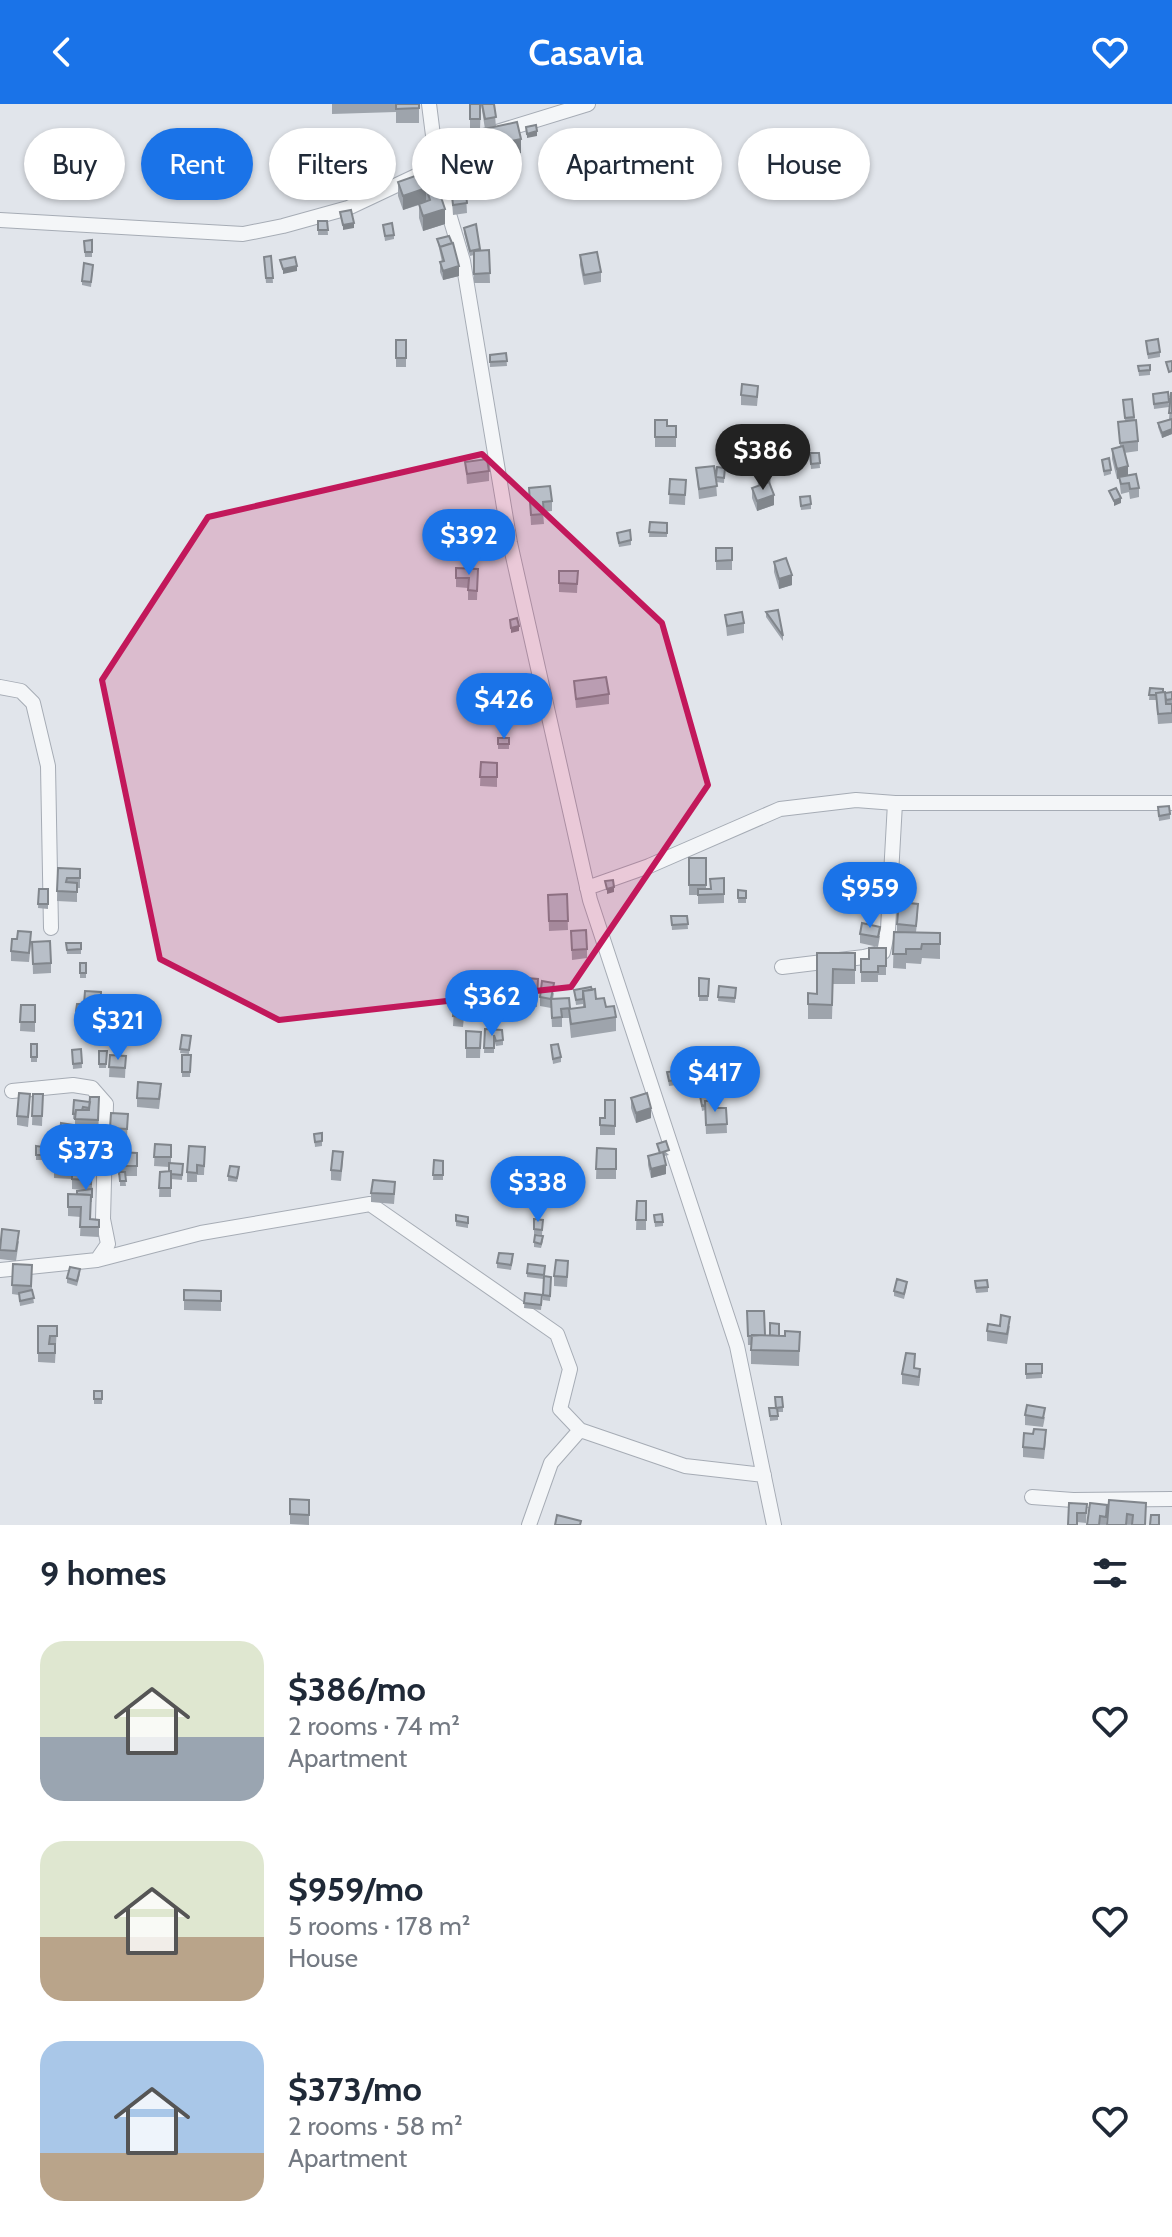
<!DOCTYPE html>
<html lang="en">
<head>
<meta charset="utf-8">
<style>
  body { margin:0; font-family:Cabin,sans-serif; background:#f6f6f7; color:#1f2937; height:100vh; display:flex; flex-direction:column; font-size:30px; white-space:nowrap }
  * { box-sizing:border-box; margin:0 }
  p { font-size:26px; color:#747a83 }
  .icon { flex:none; width:44px; height:44px; fill:none; stroke:currentColor; stroke-width:2; stroke-linecap:round; stroke-linejoin:round }
  .map { position:relative; height:1421px; overflow:hidden }
  .details { display:flex; flex-direction:column; background:#fff; flex:1 }
  .details>* { flex:none }
  .guide { position:absolute; left:24px; top:24px; width:1124px; height:72px; display:flex; gap:16px }
  .price { position:absolute; translate:-50% -68px; padding:0 18px; border-radius:28px; background:#1a73e8; color:#fff; font-size:26px; line-height:52px; filter:drop-shadow(0 2px 4px #0008) }
  .price::after { content:''; position:absolute; left:50%; top:48px; width:24px; height:18px; margin-left:-12px; background:inherit; clip-path:polygon(0 0,100% 0,50% 100%) }
  .price.on { background:#222; color:#fff }
  ul { padding:0; list-style:none }
  li { display:flex; align-items:center; gap:24px; height:200px; padding:0 40px }
  li span { display:grid; place-items:center; flex:none; width:224px; height:160px; border-radius:24px; color:#555 }
  li>.icon { margin-inline-start:auto }
  span .icon { width:96px; height:96px; fill:#fffc; stroke-width:1 }
  li b { font-size:34px }
  h2 { display:flex; justify-content:space-between; align-items:center; height:96px; padding:0 40px; font-size:34px }
  .chip { padding:0 28px; border-radius:36px; background:#fff; box-shadow:0 2px 6px #0004; font-size:28px; line-height:72px }
  .chip.on { background:#1a73e8; color:#fff }
  header { display:flex; justify-content:space-between; align-items:center; height:104px; padding:0 40px; background:#1a73e8; color:#fff; font-size:36px; font-weight:600 }
  .map>svg:first-child { display:block }
</style>
</head>
<body>
<header><svg class="icon" aria-label="back" viewBox="0 0 24 24"><path d="M15 5l-7 7 7 7"/></svg>Casavia<svg class="icon" aria-label="heart" viewBox="0 0 24 24"><path d="M12 20l-8-8c-3-5 5-10 8-4 3-6 11-1 8 4z"/></svg></header>
<div class="map">
<svg width="1172" height="1421" viewBox="0 0 1172 1421">
  <rect width="100%" height="100%" fill="#e1e5eb"/>
  <g fill="none" stroke-linecap="round" stroke-linejoin="round">
    <g stroke="#a6acb5" stroke-width="16">
      <path id="street" d="M429 0 435 47
        M588 0 435 47V63L463 157 510 439 590 796 737 1242 774 1421
        M0 116 243 130 283 122 348 104 435 63
        M0 583 21 587 33 599 48 662 51 824
        M587 784 649 762 780 705 856 696 895 699H1172
        M782 863 864 853 883 848 888 825 895 699
        M12 987 73 981 92 984 106 1000 103 1115 108 1140 97 1156
        M0 1166 97 1156 201 1129 370 1100 557 1230 570 1265 560 1305 580 1326 685 1362 764 1371
        M1032 1393 1073 1396 1172 1395
        M529 1421 551 1359 580 1326"/>
    </g>
    <use href="#street" stroke="#f4f6f8" stroke-width="14"/>
  </g>
  <path fill="#9ea4ac" d="M332 0H419V19H396V8L332 10Z
    M470 0H481L480 25H470Z
    M481 0H494L496 23 521 49 479 59 475 42V27L485 25Z
    M350 35H364L365 88H352Z
    M366 37 386 72 375 76 366 46Z
    M314 42 346 46V55L334 57V67L316 69Z
    M451 65 463 76 467 75V89L466 90 467 109 453 111 451 83 455 82V80H452Z
    M432 66 445 120 423 127 419 114V101L403 106 398 92V78Z
    M318 117H327L328 131H318Z
    M383 121 394 131V135L385 137Z
    M464 124 480 147 489 146 490 179H474V151L470 152 464 129Z
    M437 135 459 172 443 176 440 168V158H442Z
    M92 136V153H85L84 137Z
    M580 151 601 168V178L584 181 580 161Z
    M271 152 273 179H266L264 153Z
    M93 165 91 183 82 181V177Z
    M396 236H406V263H396Z
    M1146 237 1160 248V253L1148 255Z
    M506 249 507 262 490 263V251Z
    M1150 261V271L1139 272 1138 262Z
    M1168 288 1169 303 1154 305 1153 290Z
    M1171 289H1172V330L1162 334 1158 323V319L1169 315Z
    M741 291H758L757 302 741 301Z
    M1132 295 1138 337V347L1124 349 1128 371 1139 384V393L1130 395 1129 388 1121 390 1119 374 1117 375 1112 355V345L1120 343 1118 318 1125 317 1123 296Z
    M655 316 667 322H676V343H655Z
    M810 349H819L820 364 811 365Z
    M755 350 771 372 770 382 774 401 757 407 752 394V384L758 382Z
    M1102 356 1111 366V370L1104 372Z
    M465 358 489 367V377L467 380Z
    M717 363 725 364 724 379 716 378 717 392 699 395 696 364 716 376Z
    M670 375 686 376 685 401 669 400Z
    M529 384 552 397V407L543 408 544 420 531 421Z
    M800 393 811 400V405L801 406Z
    M650 418 667 419V433H649Z
    M617 429 631 436V441L619 443Z
    M716 444H732V466H716Z
    M774 458 792 481 779 485 774 468Z
    M456 464 478 465 477 496H468V484L456 483Z
    M559 467H578L577 489 559 488Z
    M766 508 783 532V537L766 513Z
    M725 511 744 519V529L727 532Z
    M574 577 609 590V600L576 604Z
    M489 582 505 588V593L490 596Z
    M1150 584 1165 589 1172 588V619L1158 620 1156 596H1149Z
    M498 634H509V645H498Z
    M481 658 497 659V683L480 682Z
    M1158 703 1170 710V715L1159 717Z
    M689 754H706V785H710L724 774V799L698 800V791H689Z
    M58 764 80 765V784H77V798L57 797Z
    M39 785H48V805L38 804Z
    M738 786 746 787V799H738Z
    M567 790 568 826 549 827 548 791Z
    M918 810 916 828 940 829V855L922 854 921 860 906 859V865L893 864 894 828H897V820Z
    M671 812H687L688 825 672 826Z
    M571 827 587 845V854L572 856Z
    M860 830 880 832 878 843 860 839Z
    M17 835 31 838 29 858 11 857V847Z
    M32 838 51 859V869L33 870Z
    M66 839H81V850H67Z
    M886 844V871H878V878H861V855H869Z
    M817 849H855V880H833L832 915H808V889L817 890Z
    M80 859H86V874H80Z
    M526 874 538 875 537 903 526 902Z
    M699 874 709 875 708 897H699Z
    M719 882 736 884 735 899 718 897Z
    M574 886 596 895 616 913V927L571 934 569 914H562V923H552L551 904 540 902V893L554 889 553 895 570 905 583 903V900L576 901Z
    M101 888 100 928H83V917H76L77 900H84Z
    M466 890 463 923 453 922 454 904H451V894Z
    M21 901H35V928L20 927Z
    M485 925 503 936V941L496 942 494 936V949H484Z
    M466 927 481 928 480 954H466Z
    M182 931 191 932 189 950 180 949Z
    M31 940H37V958H31Z
    M551 941 561 953V958L553 960Z
    M81 945 82 964 73 965 72 946Z
    M99 947H107L106 964H99Z
    M110 951 126 952 125 974 109 973Z
    M182 951H191L190 973H182Z
    M667 968 676 976V981L669 982Z
    M161 989 159 1005 137 1003V994Z
    M33 990H43L42 1022 32 1021Z
    M700 992 712 997 716 1004H726L727 1029 706 1030 705 1006 702 1007Z
    M99 993 98 1026 75 1025V1015H73L74 996 90 998Z
    M631 994 651 1014 636 1019 631 1004Z
    M615 996V1031H600V1014H605Z
    M30 1000 28 1023 17 1021V1012Z
    M111 1009 128 1010 127 1034H120L121 1048 137 1049V1072H125L126 1082H120V1071H118L119 1052H111L110 1032Z
    M74 1026 73 1037 60 1035V1030Z
    M322 1029V1042L315 1043 314 1030Z
    M155 1040 171 1041V1059L183 1065 182 1076 171 1075V1093H159L160 1068H169V1063L154 1062Z
    M657 1040 669 1051 664 1052 666 1070 651 1074 648 1061V1052L659 1049Z
    M36 1042 44 1043 43 1056H36Z
    M205 1043 204 1071H197V1078H187V1068Z
    M597 1044 616 1045V1075H596Z
    M434 1056 443 1057V1076H433Z
    M54 1057 83 1068 92 1069V1098H91V1115L99 1116V1133L80 1132 81 1113 68 1112V1090H77L84 1086 72 1085V1075L54 1074Z
    M343 1057 341 1077 331 1076V1066Z
    M239 1068 237 1078 228 1077V1072Z
    M395 1087 394 1100 371 1098V1089Z
    M637 1097H646V1126H636Z
    M456 1111 468 1113V1124L456 1122Z
    M654 1111 663 1118V1122L655 1123Z
    M534 1115 543 1116 542 1131 534 1130Z
    M19 1137 16 1157 0 1155V1145Z
    M543 1137 541 1144 534 1143V1138Z
    M513 1155 511 1166 497 1164V1159Z
    M13 1160 32 1161V1187L34 1199 20 1202 19 1191 12 1190Z
    M545 1162V1172L551 1173 550 1197 543 1196V1175L527 1173V1169Z
    M568 1166 567 1183 554 1182V1172Z
    M80 1170 77 1182 67 1179V1174Z
    M907 1182 904 1195 894 1192V1187Z
    M975 1182 988 1183V1188L976 1189Z
    M184 1186 221 1187V1207L184 1206Z
    M525 1189 542 1196 541 1206 524 1204Z
    M747 1207 765 1231 785 1232 800 1228 799 1262 751 1260V1241H748Z
    M38 1222H57L55 1259 38 1258Z
    M1010 1222 1007 1240 987 1237V1227Z
    M915 1260V1264L920 1275 919 1282 902 1280V1270Z
    M1026 1260H1042V1274L1026 1275Z
    M94 1287H102V1300H94Z
    M783 1303V1308H778V1316L770 1317 769 1304Z
    M1025 1311 1045 1313 1043 1323 1025 1321Z
    M1046 1336 1044 1355 1023 1353V1343Z
    M290 1395 309 1396V1421L290 1420Z
    M1069 1399 1087 1400 1086 1419 1077 1418Z
    M1090 1399 1107 1411 1106 1421H1087Z
    M1146 1399V1421H1107Z"/>
  <path fill="#81868c" d="M537 27V32L527 34V30Z
    M521 35V49L479 59V44Z
    M386 62V72L375 76V66Z
    M426 84V98L403 106V92Z
    M445 105V120L423 127V112Z
    M354 119V124L343 126V121Z
    M297 162V167L283 170V165Z
    M459 162V172L443 176V167Z
    M1172 325V330L1162 334V329Z
    M1128 362V372L1117 375V365Z
    M774 391V401L757 407V397Z
    M1121 394V399L1114 402V397Z
    M792 471V481L779 485V475Z
    M519 522V527L511 529V524Z
    M614 783V788L607 790V785Z
    M516 903V907L509 909V904Z
    M651 1004V1014L636 1019V1009Z
    M666 1061V1070L651 1074V1065Z"/>
  <path fill="#b8bfc8" stroke="#81868c" stroke-width="2" d="M396 0H419V4L396 5Z
    M470 0H480V15H470Z
    M482 0H494L496 13 485 15Z
    M517 18 521 35 479 44 475 27Z
    M536 21 537 27 527 30 526 23Z
    M377 33 386 62 375 66 366 37Z
    M350 35H364L365 78 352 79Z
    M345 38 346 46 332 47 334 57 316 59 314 42Z
    M451 65H462L463 76 467 75V85H465V81L455 82V75H452Z
    M432 66 445 105 423 112 419 100 430 96 426 84 403 92 398 78Z
    M465 81 467 99 453 101 451 83Z
    M351 106 354 119 343 121 340 108Z
    M318 117H327L328 126H318Z
    M392 119 394 131 385 132 383 121Z
    M476 120 480 145 470 147 464 124Z
    M449 132 452 139 440 143 441 146 437 135Z
    M92 136V148H85L84 137Z
    M453 139 459 162 443 167 440 158 444 157 440 143Z
    M489 146 490 169 474 170V147Z
    M597 148 601 168 584 171 580 151Z
    M271 152 273 174H266L264 153Z
    M295 153 297 162 283 165 280 156Z
    M84 159 93 161 91 178 82 177Z
    M1158 235 1160 248 1148 250 1146 237Z
    M396 236H406V254H396Z
    M506 249 507 257 490 258V251Z
    M1172 257V267L1169 268 1166 258Z
    M1150 261V266L1139 267 1138 262Z
    M742 280 758 282 757 293 741 291Z
    M1168 288 1169 298 1154 300 1153 290Z
    M1171 289H1172V309H1169Z
    M1132 295 1134 313 1125 314 1123 296Z
    M1172 315V325L1162 329 1158 319Z
    M655 316H667V322H676V333H655Z
    M1136 316 1138 337 1120 339 1118 318Z
    M1123 342 1128 362 1117 365 1112 345Z
    M768 349 771 372 758 374 755 350Z
    M810 349H819L820 359 811 360Z
    M1109 354 1111 366 1104 367 1102 356Z
    M487 355 489 367 467 370 465 358Z
    M714 362 717 382 699 385 696 364Z
    M717 363 725 364 724 374 716 373Z
    M1136 370 1139 384 1130 385 1129 379 1121 380 1119 373Z
    M670 375 686 376 685 391 669 390Z
    M769 378 774 391 757 397 752 384Z
    M550 382 552 397 543 398 544 410 531 411 529 384Z
    M1116 384 1121 394 1114 397 1109 387Z
    M810 392 811 400 801 402 800 393Z
    M650 418 667 419V429L649 428Z
    M630 426 631 436 619 439 617 429Z
    M716 444H732V456L716 457Z
    M786 454 792 471 779 475 774 458Z
    M456 464 478 465 477 487 468 486 469 474H456Z
    M559 467H578L577 480 559 479Z
    M778 506 783 532 766 508Z
    M742 508 744 519 727 522 725 511Z
    M517 514 519 522 511 524 510 516Z
    M606 573 609 590 576 595 574 577Z
    M504 579 505 588 490 591 489 582Z
    M1150 584 1163 585V588L1156 589V591H1149Z
    M1165 588 1166 600H1172V609L1158 610 1156 589Z
    M1172 588V595L1166 596 1165 589Z
    M498 634H509V640H498Z
    M481 658 497 659V673H480Z
    M1169 702 1170 710 1159 712 1158 703Z
    M689 754H706V781H689Z
    M58 764 80 765V774H67L66 778 77 779V788L57 787Z
    M724 774V790L698 791V785H711L710 775Z
    M613 776 614 783 607 785 605 777Z
    M39 785H48V800H38Z
    M738 786 746 787V794H738Z
    M567 790 568 817H549L548 791Z
    M899 798 918 800 916 822 897 820Z
    M671 812H687L688 820 672 821Z
    M862 819 880 823 878 833 860 830Z
    M586 826 587 845 572 846 571 827Z
    M18 827 31 828 29 849 11 847 12 835H17Z
    M894 828 940 829V840H922L921 845H906V850H893Z
    M50 837 51 859 33 860 32 838Z
    M66 839H81V845L67 846Z
    M869 844H886V862H878V868H861V855H869Z
    M817 849H855V866L833 865 832 901 808 900V889L817 890Z
    M80 859H86V869H80Z
    M526 874 538 875 537 893H526Z
    M699 874 709 875 708 892H699Z
    M542 877 554 879 551 895 540 893Z
    M452 879 466 880 463 913 453 912 455 894H451Z
    M719 882 736 884 735 894 718 893Z
    M591 883 592 886 583 887V895L576 896 574 886Z
    M595 885 596 895 604 894 606 903 614 902 616 913 571 920 569 905 585 903 583 887Z
    M85 887 101 888 100 919 83 918 84 908 76 907 77 900H84Z
    M514 894 516 903 509 904 507 895Z
    M569 894 570 904 561 905 562 913 552 914 551 895Z
    M21 901H35V918H20Z
    M485 925 502 926 503 936 496 937 494 931V944H484Z
    M466 927 481 928 480 944H466Z
    M182 931 191 932 189 946 180 945Z
    M31 940H37V953H31Z
    M558 940 561 953 553 955 551 941Z
    M81 945 82 959 73 960 72 946Z
    M99 947H107L106 960H99Z
    M110 951 126 952 125 964 109 963Z
    M182 951H191L190 968H182Z
    M675 967 676 976 669 977 667 968Z
    M138 978 161 980 159 995 137 994Z
    M19 989 30 990 28 1013 17 1012Z
    M647 989 651 1004 636 1009 631 994Z
    M710 989 712 997H705V1001L702 1002 700 992Z
    M33 990H43L42 1012H32Z
    M90 993H99L98 1016 75 1015 76 1006H89Z
    M74 996 90 998 89 1004 83 1003 82 1006H76L75 1010H73Z
    M605 996H615V1022L600 1021V1014H605Z
    M705 997H716V1004H726L727 1020 706 1021Z
    M111 1009 128 1010 127 1025 110 1024Z
    M61 1019 74 1021 73 1032 60 1030Z
    M322 1029V1037L315 1038 314 1030Z
    M120 1031 121 1047H111L110 1032Z
    M666 1037 669 1046 660 1049 657 1040Z
    M155 1040 171 1041V1053H154Z
    M36 1042 44 1043 43 1051H36Z
    M189 1042 205 1043 204 1062 197 1061V1069L187 1068Z
    M597 1044 616 1045V1065H596Z
    M333 1047 343 1048 341 1067 331 1066Z
    M119 1048 137 1049V1062H118Z
    M663 1048 666 1061 651 1065 648 1052Z
    M74 1050 83 1051 82 1068 92 1069 91 1080H84V1076L72 1075V1066L54 1065V1057L74 1058Z
    M434 1056 443 1057V1071H433Z
    M169 1059 183 1060 182 1071 171 1070V1067H169Z
    M230 1062 239 1063 237 1074 228 1072Z
    M171 1067V1084H159L160 1068Z
    M119 1068H125L126 1077H120Z
    M373 1076 395 1078 394 1090 371 1089Z
    M92 1085V1093H91V1091L77 1090V1087Z
    M68 1090 91 1091 90 1115 99 1116V1123H80L81 1103H68Z
    M637 1097H646V1116H636Z
    M662 1110 663 1118H655L654 1111Z
    M456 1111 468 1113V1119L456 1117Z
    M534 1115 543 1116 542 1126 534 1125Z
    M2 1125 19 1127 16 1147 0 1146Z
    M535 1131 543 1132 541 1140 534 1138Z
    M499 1149 513 1150 511 1161 497 1159Z
    M556 1156 568 1157 567 1173 554 1172Z
    M13 1160 32 1161 31 1182 12 1181Z
    M528 1160 545 1162 544 1171 527 1169Z
    M70 1163 80 1165 77 1177 67 1174Z
    M544 1172 551 1173 550 1192 543 1191Z
    M897 1175 907 1178 904 1190 894 1187Z
    M987 1176 988 1183 976 1184 975 1177Z
    M32 1186 34 1194 20 1197 19 1189Z
    M184 1186 221 1187V1197L184 1196Z
    M525 1189 542 1191 541 1201 524 1199Z
    M747 1207H764L765 1231 748 1232Z
    M1001 1211 1010 1213 1007 1230 987 1227 988 1220 1000 1222Z
    M770 1219 779 1220V1232L770 1231Z
    M38 1222H57V1232H50L49 1240H55V1249H38Z
    M785 1227 800 1228 799 1247 751 1246 752 1231 785 1232Z
    M906 1249 915 1250 914 1264 920 1265 919 1273 902 1270Z
    M1026 1260H1042V1269L1026 1270Z
    M94 1287H102V1295H94Z
    M775 1293H782L783 1303 776 1304Z
    M1027 1301 1045 1304 1043 1314 1025 1311Z
    M769 1304H777L778 1312H770Z
    M1034 1325 1046 1326 1044 1345 1023 1343 1024 1329 1033 1330Z
    M290 1395 309 1396V1411L290 1410Z
    M1109 1396 1146 1399 1145 1421H1132L1133 1411 1127 1410 1126 1421H1107Z
    M1069 1399 1087 1400 1086 1409H1077V1421H1068Z
    M1090 1399 1107 1401 1106 1413 1100 1412 1099 1421H1087Z
    M557 1411 581 1417 580 1421H555Z
    M1151 1411H1159V1421H1150Z"/>
  <path fill="#c2185b" fill-opacity="0.2" stroke="#c2185b" stroke-width="6" stroke-linejoin="round" d="M482 350 662 519 708 681 571 883 279 916 160 855 102 576 208 413Z"/>
</svg>
<b class="price on" style="left:763px;top:388px">$386</b>
<b class="price" style="left:469px;top:473px">$392</b>
<b class="price" style="left:504px;top:637px">$426</b>
<b class="price" style="left:870px;top:826px">$959</b>
<b class="price" style="left:492px;top:934px">$362</b>
<b class="price" style="left:118px;top:958px">$321</b>
<b class="price" style="left:715px;top:1010px">$417</b>
<b class="price" style="left:86px;top:1088px">$373</b>
<b class="price" style="left:538px;top:1120px">$338</b>
<div class="guide">
<a class="chip">Buy</a>
<a class="chip on">Rent</a>
<a class="chip">Filters</a>
<a class="chip">New</a>
<a class="chip">Apartment</a>
<a class="chip">House</a>
</div>
</div>
<section class="details">
<h2>9 homes<svg class="icon" aria-label="filters" viewBox="0 0 24 24"><path d="M4 7h16M4 17h16"/><circle cx="9" cy="7" r="2"/><circle cx="15" cy="17" r="2"/></svg></h2>
<ul>
<li><span style="background:linear-gradient(#dfe7d0 60%,#9aa5b1 0)"><svg class="icon" aria-label="home" viewBox="0 0 24 24"><path d="M3 11l9-7 9 7M6 9v11h12V9"/></svg></span><div><b>$386/mo</b><p>2 rooms · 74 m²</p><p>Apartment</p></div><svg class="icon" aria-label="heart" viewBox="0 0 24 24"><path d="M12 20l-8-8c-3-5 5-10 8-4 3-6 11-1 8 4z"/></svg></li>
<li><span style="background:linear-gradient(#dfe7d0 60%,#b9a48a 0)"><svg class="icon" aria-label="home" viewBox="0 0 24 24"><path d="M3 11l9-7 9 7M6 9v11h12V9"/></svg></span><div><b>$959/mo</b><p>5 rooms · 178 m²</p><p>House</p></div><svg class="icon" aria-label="heart" viewBox="0 0 24 24"><path d="M12 20l-8-8c-3-5 5-10 8-4 3-6 11-1 8 4z"/></svg></li>
<li><span style="background:linear-gradient(#a9c7e8 70%,#b9a48a 0)"><svg class="icon" aria-label="home" viewBox="0 0 24 24"><path d="M3 11l9-7 9 7M6 9v11h12V9"/></svg></span><div><b>$373/mo</b><p>2 rooms · 58 m²</p><p>Apartment</p></div><svg class="icon" aria-label="heart" viewBox="0 0 24 24"><path d="M12 20l-8-8c-3-5 5-10 8-4 3-6 11-1 8 4z"/></svg></li>
</ul>
</section>
</body>
</html>
